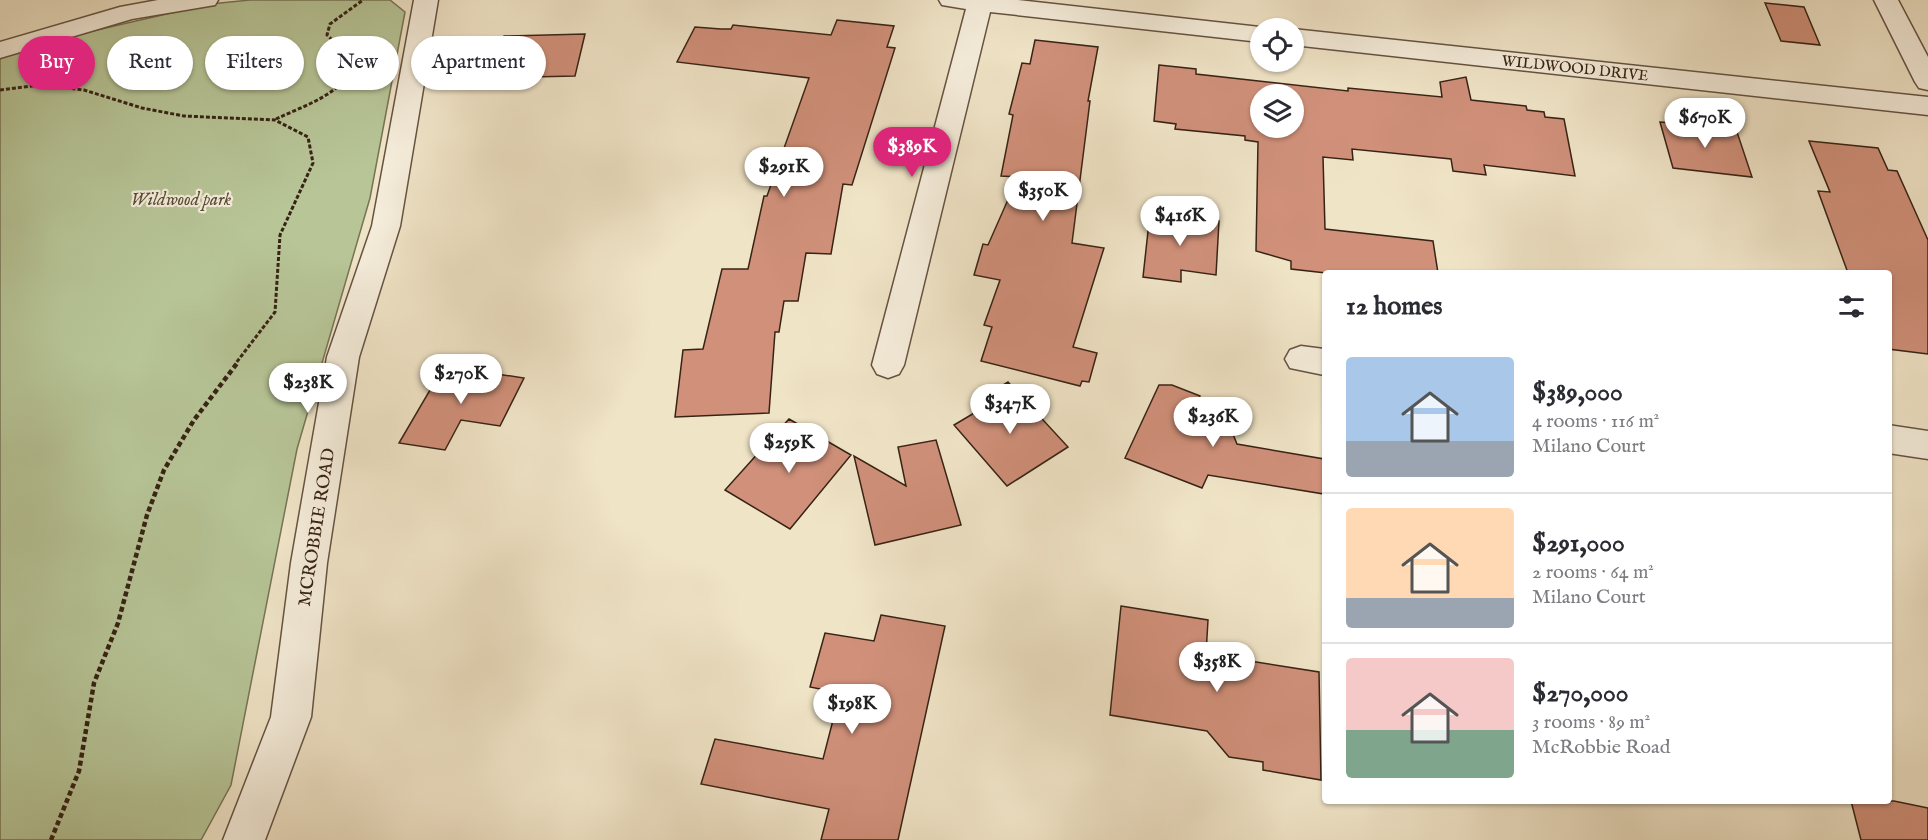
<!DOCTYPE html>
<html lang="en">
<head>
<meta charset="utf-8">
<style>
  body { margin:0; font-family:"IM FELL English",serif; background:#f2f2f3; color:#2b2b33; height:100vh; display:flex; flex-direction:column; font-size:22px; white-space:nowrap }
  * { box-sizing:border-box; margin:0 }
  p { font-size:20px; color:#7c7c81 }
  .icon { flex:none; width:33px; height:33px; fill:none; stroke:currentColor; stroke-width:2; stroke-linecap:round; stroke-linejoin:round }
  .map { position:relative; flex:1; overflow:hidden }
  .panel { position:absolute; left:1322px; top:270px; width:570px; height:534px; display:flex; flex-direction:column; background:#fff; border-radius:6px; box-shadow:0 2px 4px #0004 }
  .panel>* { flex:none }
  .guide { position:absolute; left:18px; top:36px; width:570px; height:54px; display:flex; gap:12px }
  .buttons { position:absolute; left:1250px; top:18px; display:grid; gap:12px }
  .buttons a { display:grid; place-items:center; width:54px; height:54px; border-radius:50%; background:#fff; box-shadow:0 2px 4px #0004; font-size:30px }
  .price { position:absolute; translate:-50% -51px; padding:0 14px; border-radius:21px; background:#fff; color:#222; font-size:20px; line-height:39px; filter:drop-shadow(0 2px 3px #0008) }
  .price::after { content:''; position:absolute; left:50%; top:36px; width:18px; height:14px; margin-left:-9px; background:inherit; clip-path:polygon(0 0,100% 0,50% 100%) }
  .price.current { background:#db2777; color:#fff }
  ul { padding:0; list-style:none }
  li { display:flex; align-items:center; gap:18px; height:150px; padding:0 24px }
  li+li { border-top:2px solid #e1e1e2 }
  li span { display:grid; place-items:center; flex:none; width:168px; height:120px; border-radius:6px; color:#555 }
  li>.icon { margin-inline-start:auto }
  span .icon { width:72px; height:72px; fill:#fffc; stroke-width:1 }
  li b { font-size:26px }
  h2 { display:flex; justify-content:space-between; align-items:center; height:72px; padding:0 24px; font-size:26px }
  .chip { padding:0 21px; border-radius:27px; background:#fff; box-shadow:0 2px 4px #0004; font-size:21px; line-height:54px }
  .chip.current { background:#db2777; color:#fff }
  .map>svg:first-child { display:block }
</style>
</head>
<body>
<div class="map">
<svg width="1928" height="840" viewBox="0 0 1928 840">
  <rect width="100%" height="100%" fill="#f0e4c7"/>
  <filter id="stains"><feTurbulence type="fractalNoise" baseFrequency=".00333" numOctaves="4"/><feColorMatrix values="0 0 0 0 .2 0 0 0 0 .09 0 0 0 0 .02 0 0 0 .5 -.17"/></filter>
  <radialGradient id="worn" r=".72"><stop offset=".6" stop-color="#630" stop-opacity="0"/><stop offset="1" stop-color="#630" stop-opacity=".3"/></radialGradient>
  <path fill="#b7c597" stroke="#777456" stroke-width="1.5" d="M250 0H390L405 12 370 198 297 449 231 785 201 840H0V54L10 50 210 4Z"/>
  <path fill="#d0907a" stroke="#372315" stroke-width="1.5" fill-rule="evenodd" d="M1765 3 1804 7 1820 45 1781 41Z
    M837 20 894 26 887 47 895 48 852 185 843 184 831 254 806 253 798 301H784L779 332H775L769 413 675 417 683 350 703 349 722 269H748L764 196H767L809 78 677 62 695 27 721 29H731L733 25 831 35Z
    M585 34 575 76 491 78 504 36Z
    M1035 40 1098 47 1088 101H1090L1072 243 1104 248 1073 347 1097 353 1089 382 1082 381 1080 386 981 361 992 327 984 325 1000 280 974 275 983 244 988 245 1018 177 1001 176 1013 115 1009 114 1022 63 1030 64Z
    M1159 65 1196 69V74L1348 91V88L1442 97 1440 82 1466 77 1471 100 1526 106 1527 110 1544 112 1545 117 1564 119 1575 176 1484 165 1486 175 1453 171 1451 159 1352 149 1353 160 1323 157 1325 229 1433 241 1438 273H1326L1291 269V261L1256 251 1258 142 1245 140V136L1175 129 1176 124 1154 121ZM1260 94H1293V128H1260Z
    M1660 122 1729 128 1737 132 1752 177 1673 168Z
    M1809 141 1878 148 1888 170 1897 171 1928 240V354L1888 349V273H1848L1818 191 1830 192Z
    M1150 213 1219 221 1216 275 1181 270V282L1143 277Z
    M444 366 524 378 500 426 461 420 445 450 399 443Z
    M1008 382 1068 447 1007 486 954 425 986 406 980 399Z
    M1159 385H1172L1200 396 1196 405 1226 417 1237 444 1324 459V494L1208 475 1202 488 1125 458Z
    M789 419 851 455 790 529 725 490Z
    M936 440 961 525 875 545 854 456 906 486 898 447Z
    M1121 606 1208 620 1206 654 1319 672 1321 780 1263 770V762L1229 757 1207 731 1110 715Z
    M881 615 945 626 898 840H821L829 809 701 784 715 739 823 759 840 693 810 687 825 633 874 641Z
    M1851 801H1894L1928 808V840H1861Z"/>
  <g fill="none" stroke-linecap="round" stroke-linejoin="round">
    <g stroke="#655342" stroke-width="3">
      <path id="minor" d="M158 0H218L215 5 132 19 0 58V42L120 7Z
        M414 0H438L400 226 359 357 327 563 311 717 265 840H223L271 717 291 563 327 357 372 226Z
        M939 0H1018L1269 28H1260V42L990 12 904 365 899 374 888 378 877 374 872 365 966 9 942 5Z
        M1874 0H1898L1928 57V90L1919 88 1915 82Z
        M1293 29 1928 97V115L1293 45Z
        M1301 346 1324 349V375L1290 368 1285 359 1290 350Z
        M1888 425 1928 431V459L1888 453Z"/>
    </g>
    <path stroke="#372315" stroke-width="3" stroke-dasharray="4 2" stroke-linecap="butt" d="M0 90 40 85 84 90 142 108 184 116 275 120 308 137 313 163 280 235 275 312 236 363
      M276 119C305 105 345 94 355 61L327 35 330 24 363 0"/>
    <path stroke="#372315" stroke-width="4.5" stroke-dasharray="5 3" stroke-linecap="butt" d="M51 840 79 771 94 683 118 623 147 515 164 470 194 420 238 362"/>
    <use href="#minor" fill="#f5eddb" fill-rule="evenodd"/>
  </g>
  <g text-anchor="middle" stroke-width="4.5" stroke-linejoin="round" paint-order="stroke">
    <g font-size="15" fill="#372315" stroke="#f5eddb">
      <text transform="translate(1575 68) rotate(6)" y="5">WILDWOOD DRIVE</text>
    </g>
    <g font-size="18" font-style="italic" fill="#574c36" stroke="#f5eddb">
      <text x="181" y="205">Wildwood park</text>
    </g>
    <g font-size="18" fill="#372315" stroke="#f5eddb">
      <text transform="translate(316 527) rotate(-81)" y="6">MCROBBIE ROAD</text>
    </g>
  </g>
  <rect width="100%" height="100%" filter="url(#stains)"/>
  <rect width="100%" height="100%" fill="url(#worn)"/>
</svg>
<div class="buttons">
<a><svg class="icon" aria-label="locate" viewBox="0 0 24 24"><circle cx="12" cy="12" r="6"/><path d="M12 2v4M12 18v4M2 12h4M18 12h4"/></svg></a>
<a><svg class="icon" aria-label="layers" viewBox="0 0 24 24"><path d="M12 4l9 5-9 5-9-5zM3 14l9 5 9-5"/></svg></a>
</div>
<b class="price" style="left:1705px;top:149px">$670K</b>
<b class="price current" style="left:912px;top:178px">$389K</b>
<b class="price" style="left:784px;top:198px">$291K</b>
<b class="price" style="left:1043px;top:222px">$350K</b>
<b class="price" style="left:1180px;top:247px">$416K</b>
<b class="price" style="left:461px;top:405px">$270K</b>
<b class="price" style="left:308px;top:414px">$238K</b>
<b class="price" style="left:1010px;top:435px">$347K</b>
<b class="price" style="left:1213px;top:448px">$236K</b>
<b class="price" style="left:789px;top:474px">$259K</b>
<b class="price" style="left:1217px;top:693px">$358K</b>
<b class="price" style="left:852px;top:735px">$198K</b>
<div class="guide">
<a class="chip current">Buy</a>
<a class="chip">Rent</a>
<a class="chip">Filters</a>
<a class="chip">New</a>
<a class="chip">Apartment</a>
</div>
<section class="panel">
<h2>12 homes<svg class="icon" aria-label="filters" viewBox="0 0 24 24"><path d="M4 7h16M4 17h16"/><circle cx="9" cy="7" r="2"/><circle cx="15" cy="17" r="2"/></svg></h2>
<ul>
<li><span style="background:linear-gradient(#a9c7e8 70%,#9aa5b1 0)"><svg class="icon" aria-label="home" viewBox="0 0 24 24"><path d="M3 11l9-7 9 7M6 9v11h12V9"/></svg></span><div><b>$389,000</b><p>4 rooms · 116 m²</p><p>Milano Court</p></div></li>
<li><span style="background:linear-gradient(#ffd9b3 75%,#9aa5b1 0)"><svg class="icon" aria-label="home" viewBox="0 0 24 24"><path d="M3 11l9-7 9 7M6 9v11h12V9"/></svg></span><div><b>$291,000</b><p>2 rooms · 64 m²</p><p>Milano Court</p></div></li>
<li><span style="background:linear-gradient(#f6c9c9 60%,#7fa58c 0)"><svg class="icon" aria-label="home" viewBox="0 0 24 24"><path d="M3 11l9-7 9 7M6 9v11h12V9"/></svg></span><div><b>$270,000</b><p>3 rooms · 89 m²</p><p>McRobbie Road</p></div></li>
</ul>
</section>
</div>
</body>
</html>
